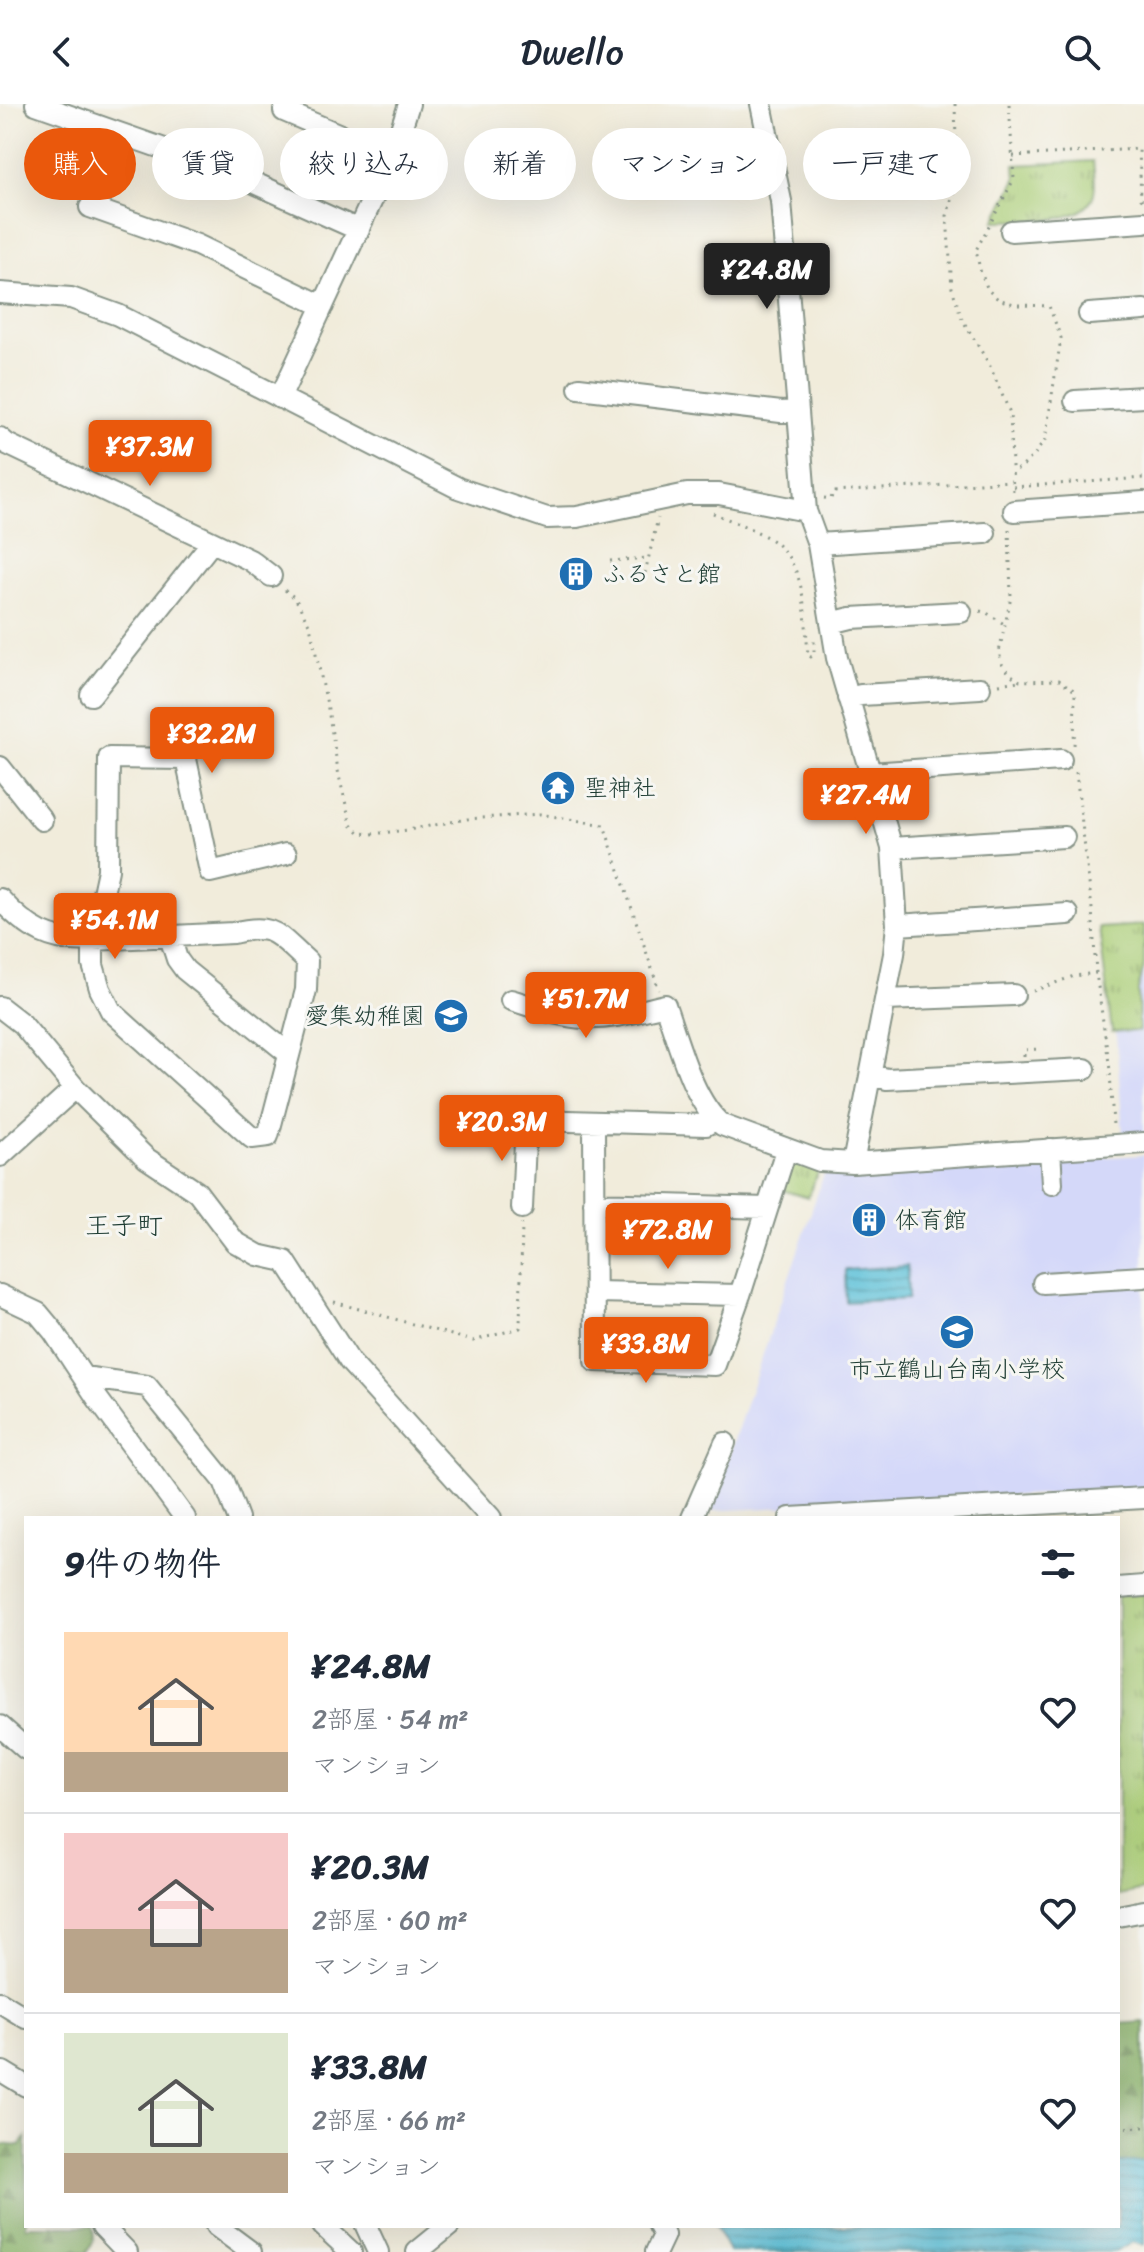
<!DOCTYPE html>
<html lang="ja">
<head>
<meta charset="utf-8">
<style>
  body { margin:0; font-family:Sriracha,"Klee One",sans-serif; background:#f2f2f3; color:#1f2937; height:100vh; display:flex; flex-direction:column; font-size:30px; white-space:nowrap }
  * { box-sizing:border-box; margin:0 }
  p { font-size:26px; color:#747a83 }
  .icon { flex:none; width:44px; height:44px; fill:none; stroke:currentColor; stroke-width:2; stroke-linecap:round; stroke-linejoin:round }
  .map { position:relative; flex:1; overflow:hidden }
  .side { position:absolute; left:24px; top:1412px; width:1096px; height:712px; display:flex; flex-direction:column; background:#fff; border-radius:0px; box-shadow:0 8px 32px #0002 }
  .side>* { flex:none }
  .top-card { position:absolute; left:24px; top:24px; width:1096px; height:72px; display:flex; gap:16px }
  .price { position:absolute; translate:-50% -68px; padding:0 18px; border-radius:8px; background:#ea580c; color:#fff; font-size:26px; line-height:52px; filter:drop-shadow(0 2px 4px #0008) }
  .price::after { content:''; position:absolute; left:50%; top:48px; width:24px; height:18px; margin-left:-12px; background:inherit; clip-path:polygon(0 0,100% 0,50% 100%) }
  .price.active { background:#222; color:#fff }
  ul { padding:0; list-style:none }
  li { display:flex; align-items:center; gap:24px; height:200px; padding:0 40px }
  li+li { border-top:2px solid #e0e1e3 }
  li span { display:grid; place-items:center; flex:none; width:224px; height:160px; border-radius:0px; color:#555 }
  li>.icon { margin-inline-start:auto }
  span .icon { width:96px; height:96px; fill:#fffc; stroke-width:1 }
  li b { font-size:34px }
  h2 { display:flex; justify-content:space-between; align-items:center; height:96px; padding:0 40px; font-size:34px }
  .pill { padding:0 28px; border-radius:36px; background:#fff; box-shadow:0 8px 32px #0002; font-size:28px; line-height:72px }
  .pill.active { background:#ea580c; color:#fff }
  header { display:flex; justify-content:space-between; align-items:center; height:104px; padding:0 40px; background:#fff; font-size:36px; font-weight:600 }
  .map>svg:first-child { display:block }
</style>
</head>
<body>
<header><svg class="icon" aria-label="back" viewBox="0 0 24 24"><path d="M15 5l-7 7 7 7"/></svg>Dwello<svg class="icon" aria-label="search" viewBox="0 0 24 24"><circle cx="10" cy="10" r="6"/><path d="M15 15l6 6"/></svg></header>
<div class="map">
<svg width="1144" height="2148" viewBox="0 0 1144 2148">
  <defs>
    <pattern id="grass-tufts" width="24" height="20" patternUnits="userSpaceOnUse" patternTransform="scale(2)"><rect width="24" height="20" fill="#abce77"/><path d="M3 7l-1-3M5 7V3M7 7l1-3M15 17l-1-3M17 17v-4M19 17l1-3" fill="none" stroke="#8ba862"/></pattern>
    <pattern id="forest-firs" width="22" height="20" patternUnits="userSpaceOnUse" patternTransform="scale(2)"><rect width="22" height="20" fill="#88b168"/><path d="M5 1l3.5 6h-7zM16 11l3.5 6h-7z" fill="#6f9156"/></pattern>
    <pattern id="water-rules" width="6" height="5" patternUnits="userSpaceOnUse" patternTransform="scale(2)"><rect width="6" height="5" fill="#5ac0d8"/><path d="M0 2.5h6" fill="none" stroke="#4a9db0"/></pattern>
  </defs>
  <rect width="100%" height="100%" fill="#f6f6f2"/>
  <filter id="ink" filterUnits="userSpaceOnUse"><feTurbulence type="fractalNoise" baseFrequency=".0125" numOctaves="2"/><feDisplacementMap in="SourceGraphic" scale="16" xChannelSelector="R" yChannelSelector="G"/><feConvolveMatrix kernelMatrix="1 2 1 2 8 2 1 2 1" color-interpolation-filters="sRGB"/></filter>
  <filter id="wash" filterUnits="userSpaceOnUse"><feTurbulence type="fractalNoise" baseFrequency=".006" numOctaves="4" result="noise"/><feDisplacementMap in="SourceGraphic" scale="32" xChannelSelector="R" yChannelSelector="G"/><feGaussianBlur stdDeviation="1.8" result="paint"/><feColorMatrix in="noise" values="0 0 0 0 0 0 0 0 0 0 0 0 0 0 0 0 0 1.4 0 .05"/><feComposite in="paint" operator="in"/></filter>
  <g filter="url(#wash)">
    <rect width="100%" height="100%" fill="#f1ecdb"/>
    <path fill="#d4d8f9" d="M1144 865V1030L1123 1032 1116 928 1139 927 1138 886Z
      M1144 1051V1385L710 1407 824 1070Z"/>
    <path fill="url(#grass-tufts)" stroke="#658656" stroke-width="2" d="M1093 57C1094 69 1097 84 1092 95 1081 121 1020 116 995 117L1016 75 1015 61Z
      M1144 821V862L1138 886 1139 927 1112 928 1099 824Z
      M789 1058 819 1066 808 1093 781 1086Z
      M1144 1490V1786L1118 1791V1492Z"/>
    <path fill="url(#forest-firs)" stroke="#54774e" stroke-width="2" d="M1144 1918V2057L1118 2059V1920Z
      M26 2033V2122H92C96 2133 94 2139 87 2148H0V2040L20 2042Z"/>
    <path fill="url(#water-rules)" stroke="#3c7e86" stroke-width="2" d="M907 1162 908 1195 846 1198 845 1166Z
      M1144 2057V2142L1133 2138 1115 2148H729L715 2122H1118V2059Z"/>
  </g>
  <g filter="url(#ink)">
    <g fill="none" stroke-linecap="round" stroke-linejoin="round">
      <g stroke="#889488" stroke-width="24">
        <path id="minor" d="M36 0 230 68 359 126
          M761 0 781 97 806 407 818 440 837 554 892 744 897 821 894 850 853 1059
          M284 7 392 53
          M90 103 197 141 323 202
          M1011 127 1144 118
          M0 189 71 194 118 211 458 384 547 414 577 413 687 390H719L806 407
          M1089 210 1144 206
          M579 284 781 308 797 307
          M280 294 392 53 409 0
          M1075 297 1144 293
          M0 334 7 340 250 456 271 472
          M1014 407 1144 398
          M818 440 985 429
          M831 519 851 514 961 508
          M91 591 212 438
          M848 594 861 591 980 584
          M0 663 42 716
          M870 669 1061 656
          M892 744 1064 733
          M0 795C27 825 52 840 93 836L233 829C275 818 277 831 307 857L306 886 268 1032 252 1034 111 907 100 885 93 861V836L108 766 109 654 186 655 210 768 286 750
          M897 821 1068 810
          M170 833 177 855 185 866 289 950
          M511 896C535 903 559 913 584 914 611 916 639 907 665 901 678 937 693 998 722 1021L820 1057 853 1059 1144 1039
          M886 896 1014 891
          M0 903 22 920 75 984 146 1054 197 1088 235 1138 258 1151 285 1157 350 1258 491 1414
          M871 971 887 975 1085 965
          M462 1014 706 1021 715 1016
          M594 1018 595 1257 715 1261 740 1191 786 1046
          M1050 1045 1052 1080
          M0 1052 75 984
          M594 1099 767 1104
          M522 1104 526 1016
          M1043 1179 1144 1173
          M595 1188 740 1191
          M0 1191 38 1209 53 1227 97 1294 185 1414
          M84 1273 147 1282 224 1377 238 1414
          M692 1414 725 1339
          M790 1414 1144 1394
          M1118 1484 1144 1482
          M0 1622 26 1645
          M1118 1812 1144 1807
          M0 1898 26 1914
          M3 1968 26 1982
          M102 2122 127 2148
          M216 2122 251 2148
          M323 2122 351 2148
          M366 2122 378 2148
          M417 2148 449 2122
          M656 2148 664 2131 659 2122"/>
      </g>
      <path stroke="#889488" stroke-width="3" stroke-dasharray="2 6" stroke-linecap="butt" d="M955 0 957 75 947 112 952 184 962 215 989 260 1010 309 1013 389
        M1009 0 1014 75 976 146 980 166 988 186 998 195 1017 201 1049 202 1061 234 1045 336 1035 350 1023 362 1012 368
        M1013 52 1139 45 1141 95 1144 97
        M95 85 109 43
        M1013 383 1144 374
        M824 394 831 395 833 388 1011 377
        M713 409C735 419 763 427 780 443 807 469 805 516 808 551L811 553 814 550V535
        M1009 425 1011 493 999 548 1002 560 1010 570 1020 577 1059 576 1075 587 1074 644
        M610 457 648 454
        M645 469 658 414
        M285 486 295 494 310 522 328 605 339 672 351 721 360 729 372 730 408 726 467 715 540 710 604 721 659 886
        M980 507 987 509 1004 520
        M999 580 1019 577
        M1076 668 1092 805 1096 869 1110 966 1113 1022
        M1033 887 1074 872 1096 869
        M1024 952V946L1038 945
        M334 1198 473 1237 520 1224 522 1120
        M1118 2024 1144 2023"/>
      <use href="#minor" stroke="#fff" stroke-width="20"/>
    </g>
  </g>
  <defs>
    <g id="building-disc" transform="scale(1.8)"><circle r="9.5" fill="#1f6fb2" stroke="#f6f6f2"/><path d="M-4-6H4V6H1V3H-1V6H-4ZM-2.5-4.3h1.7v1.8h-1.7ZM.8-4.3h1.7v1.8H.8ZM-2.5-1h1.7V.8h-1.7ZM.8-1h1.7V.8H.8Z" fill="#fff"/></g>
    <g id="temple-disc" transform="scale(1.8)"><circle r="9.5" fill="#1f6fb2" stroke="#f6f6f2"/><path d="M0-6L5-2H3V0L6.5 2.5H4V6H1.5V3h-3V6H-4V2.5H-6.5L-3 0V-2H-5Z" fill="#fff"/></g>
    <g id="school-disc" transform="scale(1.8)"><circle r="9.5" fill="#1f6fb2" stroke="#f6f6f2"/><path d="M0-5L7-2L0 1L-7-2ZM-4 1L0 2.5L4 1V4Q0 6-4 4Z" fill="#fff"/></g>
  </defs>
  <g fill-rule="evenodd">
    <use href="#building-disc" x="576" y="470"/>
    <use href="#temple-disc" x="558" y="684"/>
    <use href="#school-disc" x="451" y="912"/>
    <use href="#building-disc" x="869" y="1116"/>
    <use href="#school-disc" x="957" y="1228"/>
  </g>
  <g text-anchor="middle" stroke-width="6" stroke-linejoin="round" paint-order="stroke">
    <g font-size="24" fill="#1f3d34" stroke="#f6f6f2" text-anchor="start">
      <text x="602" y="478">ふるさと館</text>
      <text x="584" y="692">聖神社</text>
      <text x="425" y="920" text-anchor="end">愛集幼稚園</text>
      <text x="895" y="1124">体育館</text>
      <text x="957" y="1273" text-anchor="middle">市立鶴山台南小学校</text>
    </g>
    <g font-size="26" fill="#1f3d34" stroke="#f6f6f2">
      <text x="124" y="1130">王子町</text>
    </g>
  </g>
</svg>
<b class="price active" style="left:767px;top:207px">¥24.8M</b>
<b class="price" style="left:150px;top:384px">¥37.3M</b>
<b class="price" style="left:212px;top:671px">¥32.2M</b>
<b class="price" style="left:866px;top:732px">¥27.4M</b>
<b class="price" style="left:115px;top:857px">¥54.1M</b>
<b class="price" style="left:586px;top:936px">¥51.7M</b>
<b class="price" style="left:502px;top:1059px">¥20.3M</b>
<b class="price" style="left:668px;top:1167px">¥72.8M</b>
<b class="price" style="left:646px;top:1281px">¥33.8M</b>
<div class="top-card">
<a class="pill active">購入</a>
<a class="pill">賃貸</a>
<a class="pill">絞り込み</a>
<a class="pill">新着</a>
<a class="pill">マンション</a>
<a class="pill">一戸建て</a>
</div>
<section class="side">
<h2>9件の物件<svg class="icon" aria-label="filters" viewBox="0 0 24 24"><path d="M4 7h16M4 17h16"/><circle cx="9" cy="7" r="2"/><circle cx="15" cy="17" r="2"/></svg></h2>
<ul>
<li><span style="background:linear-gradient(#ffd9b3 75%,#b9a48a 0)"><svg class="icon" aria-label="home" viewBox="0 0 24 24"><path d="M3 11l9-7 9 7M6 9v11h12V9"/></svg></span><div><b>¥24.8M</b><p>2部屋 · 54 m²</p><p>マンション</p></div><svg class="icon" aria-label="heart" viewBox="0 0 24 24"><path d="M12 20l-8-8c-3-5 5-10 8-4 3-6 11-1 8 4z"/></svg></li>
<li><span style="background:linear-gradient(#f6c9c9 60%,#b9a48a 0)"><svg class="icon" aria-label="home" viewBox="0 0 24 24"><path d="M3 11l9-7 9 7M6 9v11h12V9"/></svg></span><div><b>¥20.3M</b><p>2部屋 · 60 m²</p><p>マンション</p></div><svg class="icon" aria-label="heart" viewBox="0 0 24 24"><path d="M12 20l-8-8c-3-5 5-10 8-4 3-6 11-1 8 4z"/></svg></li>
<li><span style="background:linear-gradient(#dfe7d0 75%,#b9a48a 0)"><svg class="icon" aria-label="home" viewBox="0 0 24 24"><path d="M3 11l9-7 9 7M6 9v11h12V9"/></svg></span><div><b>¥33.8M</b><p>2部屋 · 66 m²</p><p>マンション</p></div><svg class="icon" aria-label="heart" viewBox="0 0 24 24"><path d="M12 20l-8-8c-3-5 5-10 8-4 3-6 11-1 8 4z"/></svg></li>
</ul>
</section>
</div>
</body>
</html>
